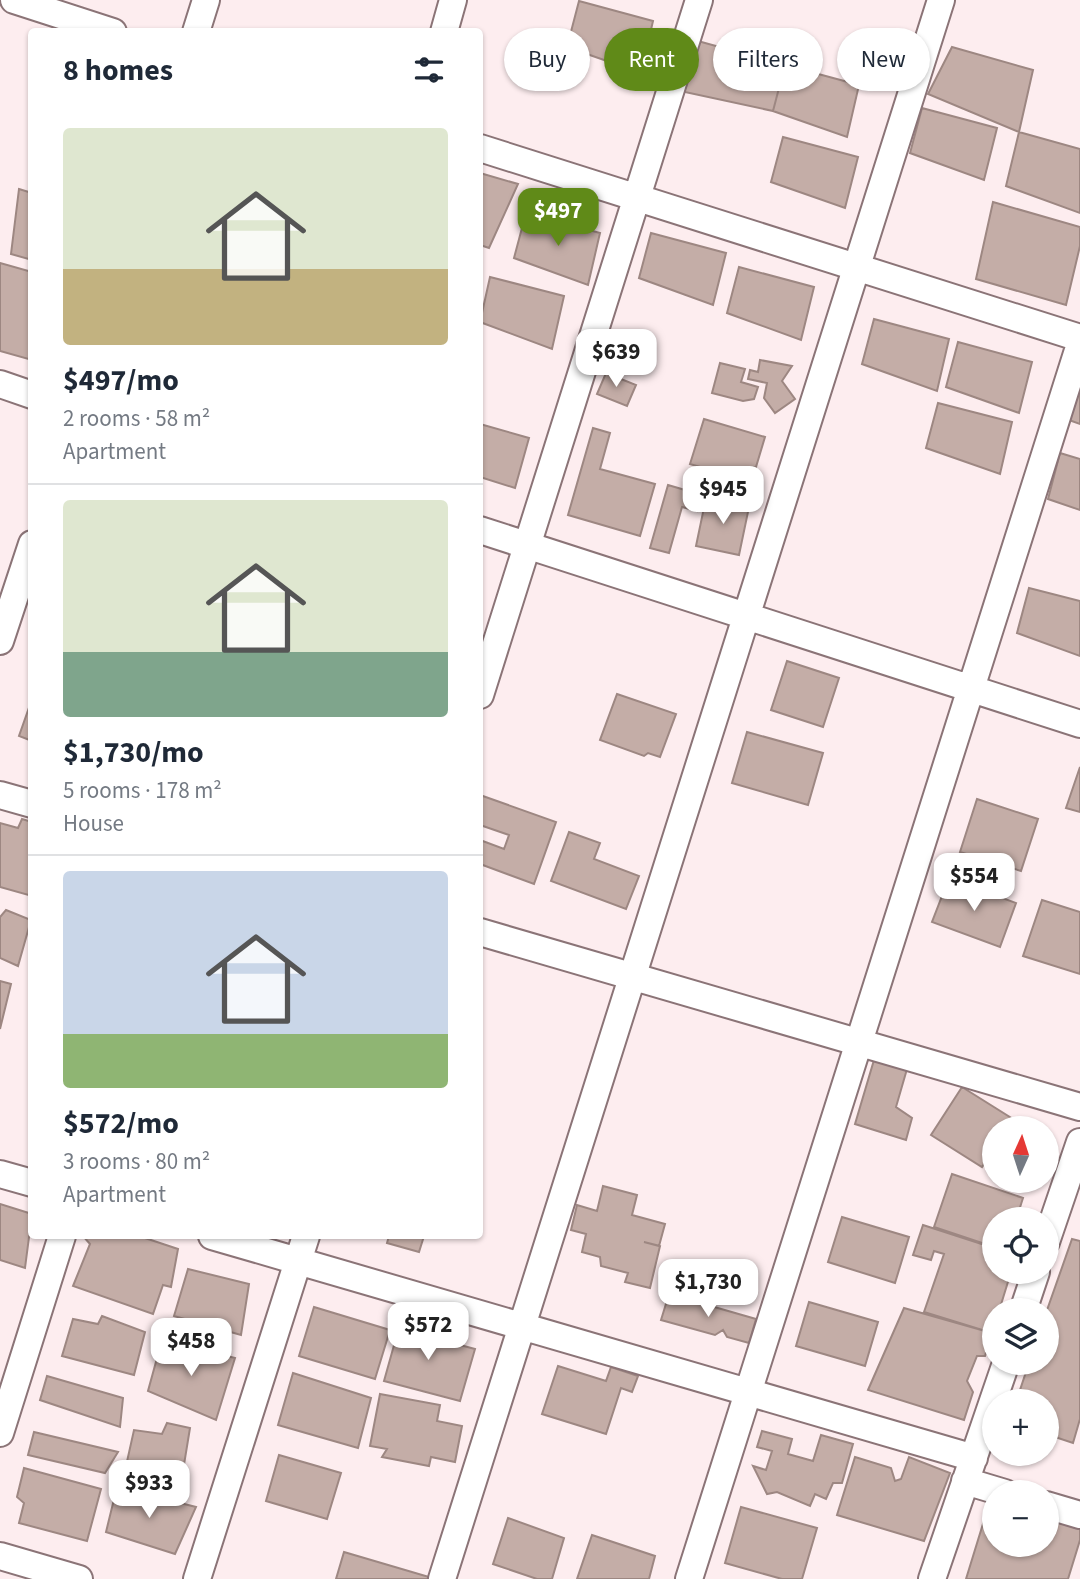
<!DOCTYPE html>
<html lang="en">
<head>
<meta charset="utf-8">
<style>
  body { margin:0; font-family:"Source Sans 3",sans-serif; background:#f6f6f7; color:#1f2937; height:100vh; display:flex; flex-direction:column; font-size:26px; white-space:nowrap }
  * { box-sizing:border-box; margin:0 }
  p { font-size:23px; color:#747a83 }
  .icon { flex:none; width:38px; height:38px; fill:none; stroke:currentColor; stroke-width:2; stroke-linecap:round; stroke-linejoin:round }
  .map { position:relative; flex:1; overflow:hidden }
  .panel { position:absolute; left:28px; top:28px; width:455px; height:1211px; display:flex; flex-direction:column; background:#fff; border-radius:7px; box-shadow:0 2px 5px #0004 }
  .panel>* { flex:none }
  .guide { position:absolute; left:504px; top:28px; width:471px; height:63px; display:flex; gap:14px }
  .needle { width:46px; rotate:3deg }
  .buttons { position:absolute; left:982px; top:1116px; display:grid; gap:14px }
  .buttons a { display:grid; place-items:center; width:77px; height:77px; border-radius:50%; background:#fff; box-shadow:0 2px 5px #0004; font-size:35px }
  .price { position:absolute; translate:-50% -60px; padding:0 16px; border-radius:14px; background:#fff; color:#222; font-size:23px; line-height:46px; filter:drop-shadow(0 2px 4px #0008) }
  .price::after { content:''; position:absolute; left:50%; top:42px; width:21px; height:16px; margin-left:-10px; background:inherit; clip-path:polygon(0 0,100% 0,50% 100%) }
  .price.selected { background:#608a18; color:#fff }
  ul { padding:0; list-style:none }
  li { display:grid; align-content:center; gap:14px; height:371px; padding:0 35px }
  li+li { border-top:2px solid #e0e1e3 }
  li span { display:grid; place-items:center; height:217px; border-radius:7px; color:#555 }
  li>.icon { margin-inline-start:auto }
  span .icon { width:126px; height:126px; fill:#fffc; stroke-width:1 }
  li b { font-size:30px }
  h2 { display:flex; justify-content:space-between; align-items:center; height:84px; padding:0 35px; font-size:30px }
  .tag { padding:0 24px; border-radius:32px; background:#fff; box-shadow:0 2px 5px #0004; font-size:24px; line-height:63px }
  .tag.selected { background:#608a18; color:#fff }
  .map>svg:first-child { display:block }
</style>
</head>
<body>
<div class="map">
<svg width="1080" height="1579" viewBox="0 0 1080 1579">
  <rect width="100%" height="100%" fill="#fdedef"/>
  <path fill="#c4ada7" stroke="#9d8782" stroke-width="2" d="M579 1 653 21 641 73 567 47Z
    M687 38 785 65 773 111 671 89Z
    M952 47 1033 70 1019 132 928 94Z
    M785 65 859 85 847 137 773 111Z
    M922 108 997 128 984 180 910 153Z
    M1019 132 1080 149V213L1006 186Z
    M783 137 858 157 845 208 771 182Z
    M480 173 518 184 489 248 480 245Z
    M19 189 32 193V260L11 254Z
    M993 202 1080 227V246L1066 305 976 279Z
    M526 213 600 233 588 285 514 258Z
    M651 233 726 253 713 305 639 278Z
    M0 263 32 272V360L0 351Z
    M739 267 814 287 801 340 727 313Z
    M490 277 564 296 552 349 480 322Z
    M874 319 949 339 937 391 862 364Z
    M958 342 1032 362 1019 413 946 387Z
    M760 360 792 366 782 381 795 399 775 413 764 398 767 383 748 379 750 370 758 372Z
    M720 363 745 369 741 382 758 387 754 399 743 401 712 393Z
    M606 373 636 385 627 406 597 394Z
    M1080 379V424L1069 420Z
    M938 403 1012 422 1000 474 926 448Z
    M704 419 765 437 756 467H741L737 478 690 464Z
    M480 424 529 438 515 488 480 477Z
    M593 428 610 433 600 469 655 484 640 536 568 515Z
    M1060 453 1080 459V510L1048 499Z
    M668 485 702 495 697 511 682 507 669 553 650 548Z
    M706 498 749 507 739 555 696 546Z
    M1029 588 1080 601V656L1017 633Z
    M787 661 839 678 823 727 771 710Z
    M617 694 676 714 660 757 648 753 644 756 600 740Z
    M32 699V741L19 736Z
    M747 732 823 753 808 805 732 783Z
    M1080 767V812L1066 808Z
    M480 795 556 822 534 884 480 864V840L504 849 509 835 480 825Z
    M977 799 1038 819 1021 871 960 852Z
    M22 819 32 822V896L0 887V823L18 828Z
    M569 832 600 843 594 859 639 876 626 909 551 881Z
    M949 878 1016 903 1000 947 932 922Z
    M1042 900 1080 912V974L1023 956Z
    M6 910 31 920 18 966 0 958V917Z
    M0 981 11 984 0 1029Z
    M874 1060 907 1069 896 1107 912 1118 906 1140 855 1124Z
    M962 1087 1013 1119 1006 1129H994V1148L982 1167 931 1135Z
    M952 1174 1023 1198 1016 1220H994V1247L934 1227Z
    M603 1186 637 1195 632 1215 665 1224 659 1246 644 1242 660 1246 650 1288 625 1282 628 1273 601 1266 600 1257 582 1252 586 1234 571 1230 577 1205 597 1211Z
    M0 1204 32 1214 25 1268 0 1260Z
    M842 1217 909 1237 895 1283 828 1262Z
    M923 1225 994 1248V1272H1011L999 1311H994L992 1333 924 1312 944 1254 934 1251 931 1260 913 1255Z
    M83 1236H139L178 1249 171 1287 163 1285 153 1314 73 1286 90 1244Z
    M389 1236H424L419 1252 387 1243Z
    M1072 1239 1080 1241V1419L1073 1443 1046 1434V1402H1016L1029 1363H1046V1313Z
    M188 1269 249 1284 241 1335 174 1316Z
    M669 1294 756 1319 749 1343 727 1337 723 1330 715 1335 661 1320Z
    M809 1302 878 1322 865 1366 796 1346Z
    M314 1307 390 1330 375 1379 299 1356Z
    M904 1308 992 1333 985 1356H977L967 1381 973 1392 964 1420 868 1390Z
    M403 1313 423 1319 419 1334 475 1349 460 1401 384 1381Z
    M102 1316 145 1332 134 1375 62 1356 73 1319 98 1324Z
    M162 1340 235 1358 216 1420 148 1391Z
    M558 1366 606 1381 611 1367 638 1376 632 1392 621 1388 606 1434 542 1414Z
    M293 1373 371 1398 358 1448 278 1425Z
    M47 1376 123 1398 120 1427 40 1400Z
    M380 1394 440 1405 437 1421 462 1426 455 1462 431 1457 429 1466 382 1457 387 1449 370 1446Z
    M167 1423 190 1428 181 1483 126 1466 134 1430 162 1434Z
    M762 1431 792 1439 788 1454 813 1461 821 1435 853 1444 842 1483H833L826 1499 815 1494 810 1506 777 1492 767 1494 753 1466 766 1470 772 1451 757 1447Z
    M34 1432 118 1452 105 1473 28 1455Z
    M279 1455 341 1473 327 1519 266 1501Z
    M855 1457 891 1468 895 1481 901 1479 909 1457 950 1473 924 1541 837 1515Z
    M24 1468 101 1489 87 1541 19 1523 24 1503 17 1497Z
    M117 1487 196 1507 175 1554 106 1532Z
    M990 1501 994 1502V1545H1046V1519L1080 1529V1540L1068 1579H966Z
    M741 1507 817 1528 802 1579H782L725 1563Z
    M508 1518 564 1538 552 1579H537L493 1564Z
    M592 1535 655 1556 649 1579H577Z
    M344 1552 429 1577V1579H336Z"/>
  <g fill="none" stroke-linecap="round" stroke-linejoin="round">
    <g stroke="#8b7477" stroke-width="30">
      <path id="street" d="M14 0 113 32
        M196 32 206 0
        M444 32 453 0
        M480 148 1080 338
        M0 384 32 395
        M480 530 1080 724
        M0 641 32 544
        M480 695 699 0
        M0 795 32 804
        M480 932 1080 1107
        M0 1174 32 1183
        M212 1236 974 1458
        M1046 1242 1080 1142
        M1023 1311 1036 1272
        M0 1433 62 1236
        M965 1481 1005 1493
        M1046 1505 1080 1515
        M0 1556 79 1579
        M197 1579 306 1236
        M442 1579 941 0
        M689 1579 1080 344
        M932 1579 1006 1363"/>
    </g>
    <use href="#street" stroke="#fff" stroke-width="26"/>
  </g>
</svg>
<div class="buttons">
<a><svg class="needle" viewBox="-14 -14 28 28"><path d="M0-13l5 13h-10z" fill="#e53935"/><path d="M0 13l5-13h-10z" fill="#747a83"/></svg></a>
<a><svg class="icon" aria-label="locate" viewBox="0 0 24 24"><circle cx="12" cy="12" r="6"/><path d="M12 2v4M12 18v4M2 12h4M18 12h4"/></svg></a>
<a><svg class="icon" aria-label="layers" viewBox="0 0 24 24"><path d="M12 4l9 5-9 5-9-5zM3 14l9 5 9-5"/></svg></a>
<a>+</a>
<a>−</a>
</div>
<b class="price selected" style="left:558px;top:248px">$497</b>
<b class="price" style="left:616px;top:389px">$639</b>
<b class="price" style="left:723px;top:526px">$945</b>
<b class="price" style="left:974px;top:913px">$554</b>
<b class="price" style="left:708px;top:1319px">$1,730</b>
<b class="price" style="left:428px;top:1362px">$572</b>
<b class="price" style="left:191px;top:1378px">$458</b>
<b class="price" style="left:149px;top:1520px">$933</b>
<div class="guide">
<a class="tag">Buy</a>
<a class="tag selected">Rent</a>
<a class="tag">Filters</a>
<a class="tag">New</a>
</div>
<section class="panel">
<h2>8 homes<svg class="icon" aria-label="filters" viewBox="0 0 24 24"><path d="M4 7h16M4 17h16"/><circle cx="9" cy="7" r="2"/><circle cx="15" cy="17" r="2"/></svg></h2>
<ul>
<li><span style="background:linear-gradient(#dfe7d0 65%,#c2b280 0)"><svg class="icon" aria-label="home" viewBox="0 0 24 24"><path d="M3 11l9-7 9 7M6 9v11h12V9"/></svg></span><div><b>$497/mo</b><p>2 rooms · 58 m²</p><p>Apartment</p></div></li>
<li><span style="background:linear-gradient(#dfe7d0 70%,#7fa58c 0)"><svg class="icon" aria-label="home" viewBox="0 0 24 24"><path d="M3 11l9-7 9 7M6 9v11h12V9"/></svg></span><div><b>$1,730/mo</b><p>5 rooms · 178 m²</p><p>House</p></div></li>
<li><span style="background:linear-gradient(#c9d6e8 75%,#8fb573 0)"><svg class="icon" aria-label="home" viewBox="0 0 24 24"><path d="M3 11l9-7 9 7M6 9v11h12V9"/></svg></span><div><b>$572/mo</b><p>3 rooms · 80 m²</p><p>Apartment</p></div></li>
</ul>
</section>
</div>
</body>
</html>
